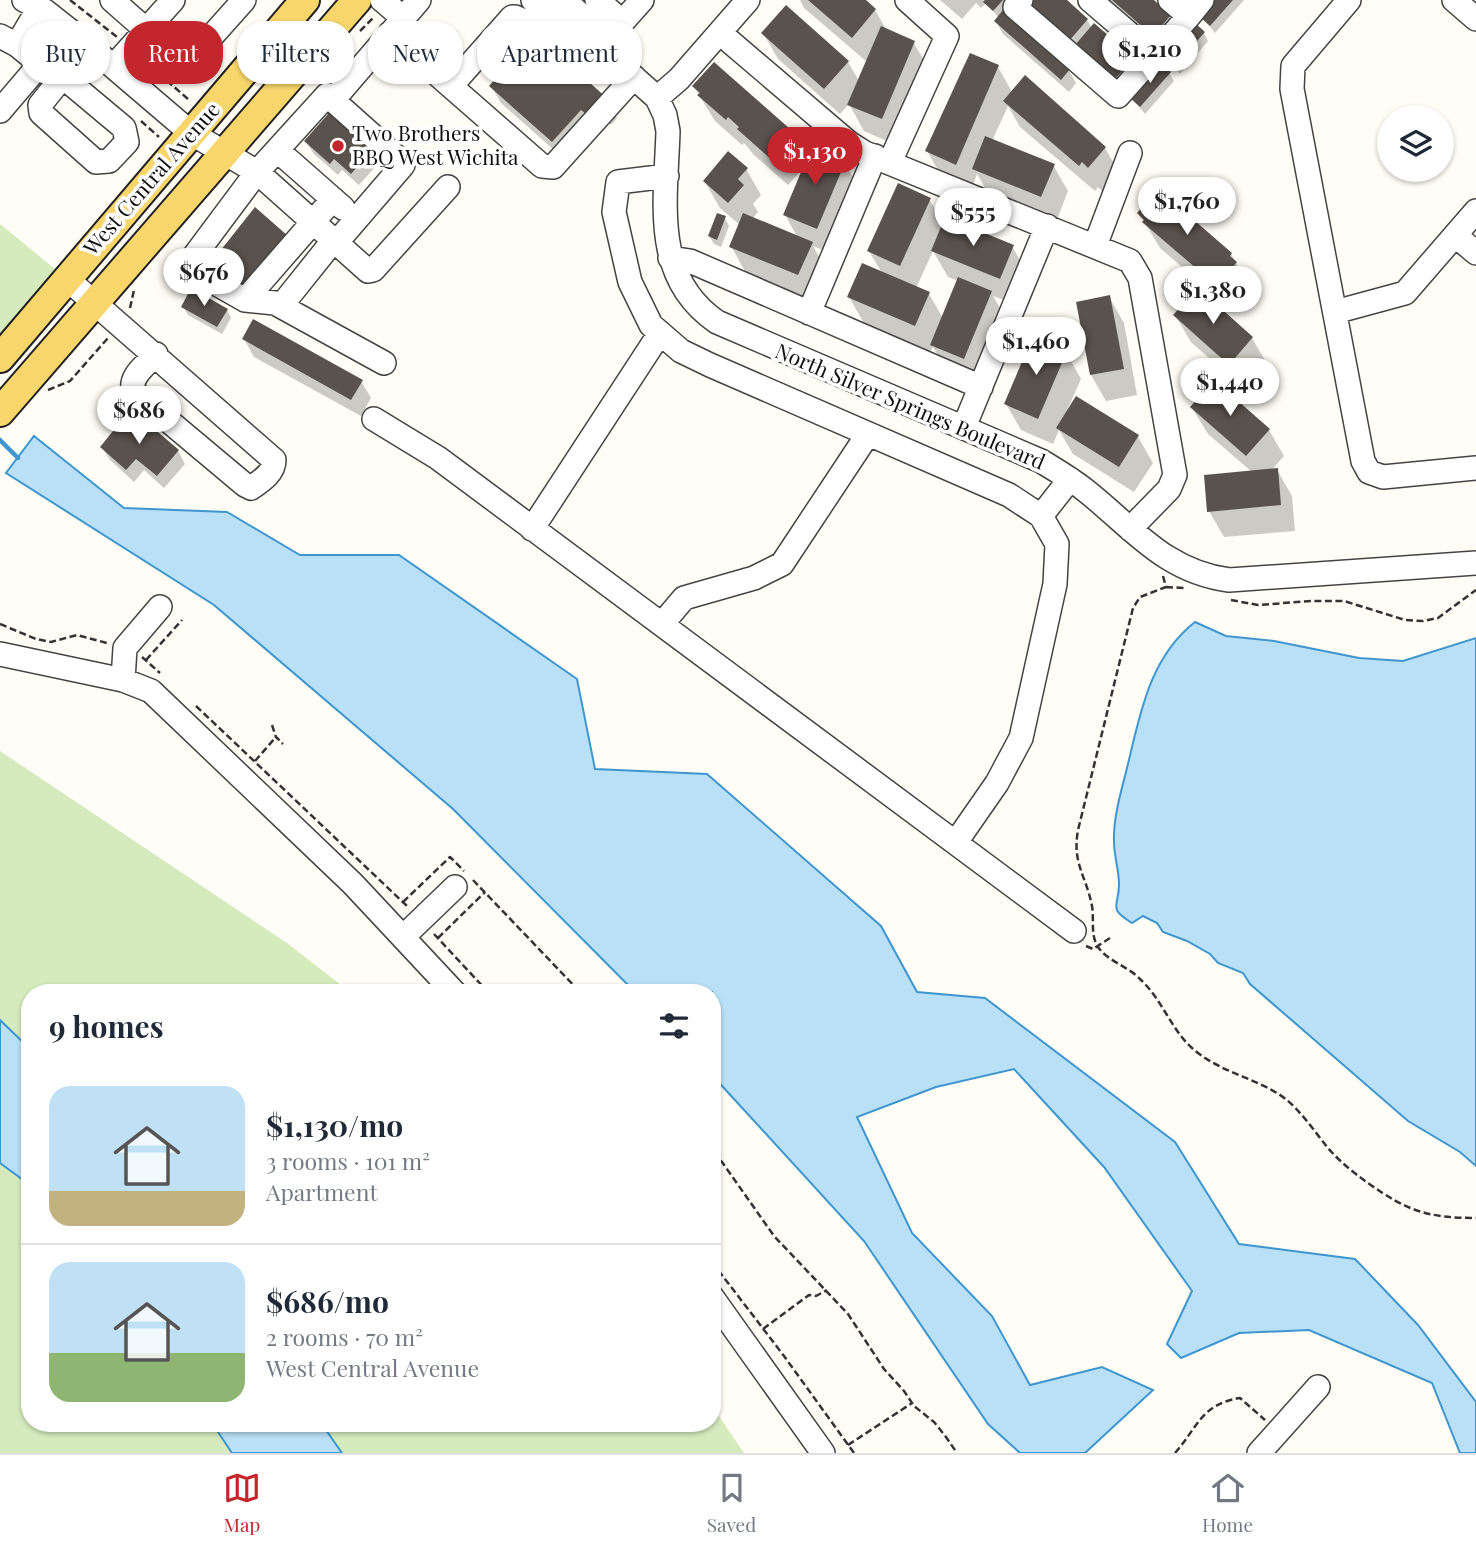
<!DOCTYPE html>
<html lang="en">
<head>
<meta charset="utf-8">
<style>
  body { margin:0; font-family:"Playfair Display",serif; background:#f2f2f3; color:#1f2937; height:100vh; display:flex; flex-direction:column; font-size:26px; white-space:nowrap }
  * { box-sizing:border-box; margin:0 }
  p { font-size:23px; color:#747a83 }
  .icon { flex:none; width:38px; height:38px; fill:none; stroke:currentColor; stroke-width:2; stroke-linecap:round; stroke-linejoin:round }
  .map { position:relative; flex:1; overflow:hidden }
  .drawer { position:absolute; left:21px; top:984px; width:700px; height:448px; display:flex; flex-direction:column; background:#fff; border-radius:28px; box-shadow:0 2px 5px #0004 }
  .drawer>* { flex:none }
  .hud { position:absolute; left:21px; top:21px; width:700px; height:63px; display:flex; gap:14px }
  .tools { position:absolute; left:1377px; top:105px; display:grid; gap:14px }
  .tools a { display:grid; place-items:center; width:77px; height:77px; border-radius:50%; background:#fff; box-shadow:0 2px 5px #0004; font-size:35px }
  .price { position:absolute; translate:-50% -60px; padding:0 16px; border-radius:24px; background:#fff; color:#222; font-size:23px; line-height:46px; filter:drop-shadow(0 2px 4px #0008) }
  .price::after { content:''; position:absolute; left:50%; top:42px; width:21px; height:16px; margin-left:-10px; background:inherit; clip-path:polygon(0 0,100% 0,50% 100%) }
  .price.current { background:#c4262e; color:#fff }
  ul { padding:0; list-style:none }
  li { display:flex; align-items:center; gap:21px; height:175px; padding:0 28px }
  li+li { border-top:2px solid #e0e1e3 }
  li span { display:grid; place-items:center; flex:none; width:196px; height:140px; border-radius:21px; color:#555 }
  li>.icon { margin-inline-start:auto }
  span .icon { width:84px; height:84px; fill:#fffc; stroke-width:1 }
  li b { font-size:30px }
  h2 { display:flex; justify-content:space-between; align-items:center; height:84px; padding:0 28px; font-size:30px }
  .chip { padding:0 24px; border-radius:28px; background:#fff; box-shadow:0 2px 5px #0004; font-size:24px; line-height:63px }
  .chip.current { background:#c4262e; color:#fff }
  .dock { display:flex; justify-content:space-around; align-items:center; height:98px; border-top:2px solid #e0e1e3; background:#fff; font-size:19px; color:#747a83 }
  .dock a { display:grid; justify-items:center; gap:4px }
  .dock .current { color:#c4262e }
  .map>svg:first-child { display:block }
</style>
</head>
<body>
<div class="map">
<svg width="1476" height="1453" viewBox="0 0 1476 1453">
  <rect width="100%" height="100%" fill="#fffdf5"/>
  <path fill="#d5ebbd" d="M0 224 66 278 0 356Z
    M0 751 287 943 350 992H30V1423H712V1406L744 1453H0Z"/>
  <path fill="#b9e0f7" stroke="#3f96cf" stroke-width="2" d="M34 436 124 508 227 512 300 555H399L577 679 595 769 707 774 881 926 917 992 985 998 1175 1142 1239 1244 1355 1259 1418 1325 1476 1402V1453H1460L1432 1383 1309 1330 1239 1333 1181 1358 1167 1344 1192 1291 1104 1167 1014 1069 936 1087 857 1117 912 1233 992 1316 1030 1385 1102 1367 1153 1390 1085 1453H1020L988 1424 864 1241 712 1075V992H635L453 809 214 605 6 473Z
    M1195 622 1226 636 1274 641 1359 658 1403 661 1476 638V1166L1460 1152 1408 1121 1250 984 1243 973 1218 963 1210 954 1187 941 1163 932 1157 923 1143 916 1132 923C1107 907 1119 908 1119 884 1119 870 1114 856 1114 842 1113 818 1121 792 1127 768 1140 715 1149 658 1195 622Z
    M0 1020 30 1049V1185L0 1163Z
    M212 1423H321L342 1453H232Z"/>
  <path fill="#0003" fill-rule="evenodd" d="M800 0H863L875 10 887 31 913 42 929 68 896 145 864 131 849 104 840 114 778 59 763 33 848 62 859 81 867 62 804 8Z
    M940 0H1014L1003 13 1069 71 1076 83 1069 92 1003 34 996 21 999 18 986 3 981 8 976 3 962 19Z
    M1037 0H1064L1087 20 1092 28 1133 59 1140 72 1123 91 1039 18Z
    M1106 0H1151L1170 16 1177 29 1161 48 1122 14 1118 6 1115 8Z
    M1217 0H1244L1215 33 1202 17Z
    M1204 33 1208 41 1180 74 1166 58Z
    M965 63 998 67 1012 92 1105 148 1120 174 1104 193 1098 187 1095 191 1020 127 1008 106 992 141 1053 165 1068 191 1056 222 989 195 977 174 971 190 942 177 927 151Z
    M714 64 788 129 807 162H844L860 188 832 254 813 246 826 269 813 300 746 273 731 246 740 225 720 208 705 182 746 169 761 195 753 204 758 212 752 219 798 238 785 215 805 166 788 185 754 155 744 143 742 145 715 121 694 87Z
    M1169 73 1174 81 1145 114 1132 98Z
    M491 86 607 101 617 118 611 125 606 120 563 158 501 103Z
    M306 142 370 152 377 165 359 185 342 170 338 175 314 154Z
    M929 199 944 224 1012 246 1027 273 1015 304 993 296 1006 318 979 385 947 371 933 347 930 352 864 323 849 297 882 273 869 251ZM933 251 948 277 958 281 943 318 929 294 916 288Z
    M255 210 252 298 223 273 215 260Z
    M1139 213 1231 254 1251 290 1233 311 1160 248Z
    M725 218 729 226 721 247 714 244 709 236Z
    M1198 290 1252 338 1267 364 1245 390 1191 342 1175 315Z
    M1109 297 1124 323 1137 395 1106 401 1091 375Z
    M183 307 227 310 231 318 222 334 188 315Z
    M244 339 361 381 371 398 361 416 254 357Z
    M1066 352 1081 379 1068 408 1138 437 1153 463 1134 492 1073 454 1059 430 1053 444 1021 430 1006 404Z
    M1192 408 1269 430 1284 456 1271 471 1277 470 1292 496 1295 531 1224 537 1209 511 1252 472 1208 434Z
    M139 417 178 451 185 464 164 488 144 470 134 482 110 460 102 447 129 428Z"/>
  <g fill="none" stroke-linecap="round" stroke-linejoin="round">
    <path stroke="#3f96cf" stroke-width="4.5" d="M0 440 18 458"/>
  </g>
  <path fill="#5a524d" d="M808 0H866L876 9 852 38Z
    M985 0H1003L993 11 983 2Z
    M1034 0H1067L1088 19 1069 41 1030 6Z
    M1112 0H1154L1171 15 1153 36Z
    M1215 0H1233L1210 26 1200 17Z
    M786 5 849 61 824 89 761 33Z
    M1003 10 1070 69 1061 80 994 21Z
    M1094 23 1134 58 1115 79 1075 45Z
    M1195 23 1205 32 1174 67 1164 58Z
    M881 26 915 41 882 119 847 105Z
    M540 38 609 100 586 114 581 110 552 142 489 86 521 50 526 55Z
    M970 53 999 65 956 165 925 151Z
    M714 62 789 128 787 130 794 136 772 160 737 129 739 127 728 117 726 120 697 95 700 93 692 86Z
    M1161 63 1171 72 1140 107 1130 98Z
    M1025 75 1106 147 1088 168 1082 162 1079 166 1003 101Z
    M329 113 371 151 351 174 334 159 330 164 304 141Z
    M985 136 1055 164 1041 197 972 169Z
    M812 146 846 160 817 229 783 215Z
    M728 151 748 168 738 179 744 185 728 203 703 181Z
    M898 183 931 198 900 266 867 251Z
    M1158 189 1232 253 1230 256 1237 262 1217 286 1142 222 1144 220 1137 213Z
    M255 207 288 236 244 287 213 260Z
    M717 213 726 216 717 240 708 236Z
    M743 213 813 242 798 275 729 247Z
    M945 217 1014 245 1000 279 931 251Z
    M862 263 930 292 915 326 847 297Z
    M958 277 992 291 964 359 930 345Z
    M191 288 228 309 217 327 181 307Z
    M1198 288 1253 337 1229 365 1173 315Z
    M1110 295 1124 369 1090 375 1076 302Z
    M253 319 363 380 351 400 242 339Z
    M1033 336 1067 351 1038 419 1004 404Z
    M1214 380 1270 429 1246 456 1190 407Z
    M1076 396 1139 435 1119 467 1056 428Z
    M138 415 179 450 157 476 136 459 126 470 100 447 122 420 129 426Z
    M1278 468 1281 505 1207 512 1204 475Z"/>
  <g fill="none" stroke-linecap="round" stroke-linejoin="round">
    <g stroke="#444" stroke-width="26">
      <path id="minor" d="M24 0 45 11 88 45 191 133 257 172 368 271 373 270 448 187
        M112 0 186 65 244 0
        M382 0 403 18
        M533 0 588 48 600 47 657 98 665 115 668 131C666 201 651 277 717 322L1041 461C1056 470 1071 479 1085 490 1132 527 1165 572 1229 580L1476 563
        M564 0 601 33 600 47
        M597 0 623 22
        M1021 0 1015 7 1118 96 1189 16
        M1090 0 1154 55
        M1170 0 1189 16 1202 0
        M1349 0 1293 66 1292 89 1363 461 1369 472 1383 477 1476 468
        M1454 0 1476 19
        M390 33 542 166 553 167 634 77
        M720 33 849 143 865 153 1130 261 1140 278 1175 475 1169 489 1130 529
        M0 36 17 45 40 64 0 111
        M17 45 39 8
        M600 47 642 0
        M114 66 173 0
        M63 77 124 128 127 142 109 161 96 162 41 113 40 105 88 45
        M451 86 512 17H515L531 24 537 23 558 0
        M657 98 679 79 748 0
        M333 100 419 0
        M277 150 343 208
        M890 162 947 36 907 0
        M667 176 618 182 614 212 630 282 651 325 681 351 710 365 1009 495 1041 516 1057 544 1055 584 1021 738 997 783 956 842
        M333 199 245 300 192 270 189 263 257 172 327 95 402 162 403 165 336 243
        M1455 235 1476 253
        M1095 246 1130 153
        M670 258 690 261 981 387
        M66 278 274 460C274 473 261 481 251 488L245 485 134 392C128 377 146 365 156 354
        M245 300 275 303 384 363
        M281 306 333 241
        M1335 312 1405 293 1476 211
        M809 313 875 156
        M374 419 438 458 1074 931
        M964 427 1047 226
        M1041 516 1070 479
        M532 529 660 333
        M662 624 684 598 754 578 782 564 868 434
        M0 654 123 680 151 691 353 884 454 992
        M123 680 125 648 160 607
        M403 937 455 887
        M712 1297 823 1453
        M1259 1453 1318 1387"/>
    </g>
    <g stroke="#222" stroke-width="32">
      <path id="major" d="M0 358 305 0
        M0 412 357 0"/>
    </g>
    <path stroke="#333" stroke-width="2.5" stroke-dasharray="7 3.5" stroke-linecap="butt" d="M70 0 117 37
      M360 31 373 18
      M143 60 188 99
      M141 121 159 137
      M130 308 134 290
      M48 390 70 381 108 338
      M1163 576 1166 587 1140 597 1133 608 1078 830C1072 864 1086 875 1092 906 1094 918 1091 933 1096 943 1102 959 1128 966 1140 979 1164 1001 1172 1034 1198 1053 1225 1074 1260 1079 1287 1100 1303 1114 1315 1132 1328 1148 1340 1162 1354 1173 1368 1183 1407 1211 1428 1218 1476 1218
      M1166 587 1184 588
      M1231 600 1258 605 1311 601H1344L1405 620 1423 621 1438 618 1476 590
      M0 624 36 639 51 642 77 635 107 643
      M142 657 160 673
      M146 660 182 620
      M196 706 407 906
      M272 725 276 737 283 744
      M255 761 276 737
      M473 880 580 992
      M403 902 450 857 464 871
      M434 934 488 992
      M438 938 485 892
      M1086 946 1093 949 1110 938
      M712 1154 722 1162 774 1236 848 1314 884 1369 904 1391 914 1406 934 1422 946 1437 957 1453
      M712 1262 784 1356 854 1453
      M763 1329 809 1295 816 1296 827 1290
      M848 1445 912 1403
      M1175 1453C1198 1427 1201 1404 1240 1398L1265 1420"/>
    <use href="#minor" stroke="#fff" stroke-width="23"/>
    <use href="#major" stroke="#f9d66b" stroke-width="28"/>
  </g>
  <circle fill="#c4262e" stroke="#fff" stroke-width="2.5" cx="338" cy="146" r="7"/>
  <g text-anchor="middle" stroke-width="7" stroke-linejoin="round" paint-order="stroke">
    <g font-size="21" fill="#111" stroke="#fff" text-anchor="start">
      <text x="352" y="141">Two Brothers<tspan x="352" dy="24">BBQ West Wichita</tspan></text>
    </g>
    <g font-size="21" fill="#111" stroke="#fff">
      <text transform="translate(152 179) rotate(-49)" y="7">West Central Avenue</text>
      <text transform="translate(910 407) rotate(23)" y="7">North Silver Springs Boulevard</text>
    </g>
  </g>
</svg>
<div class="tools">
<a><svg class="icon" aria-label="layers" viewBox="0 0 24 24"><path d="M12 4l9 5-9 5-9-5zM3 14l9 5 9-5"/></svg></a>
</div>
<b class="price" style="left:1150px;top:85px">$1,210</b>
<b class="price current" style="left:815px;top:187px">$1,130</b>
<b class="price" style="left:1187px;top:237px">$1,760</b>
<b class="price" style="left:973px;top:248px">$555</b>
<b class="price" style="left:204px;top:308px">$676</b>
<b class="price" style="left:1213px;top:326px">$1,380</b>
<b class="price" style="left:1036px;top:377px">$1,460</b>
<b class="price" style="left:1230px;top:418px">$1,440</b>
<b class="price" style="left:139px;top:446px">$686</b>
<div class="hud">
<a class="chip">Buy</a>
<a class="chip current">Rent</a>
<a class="chip">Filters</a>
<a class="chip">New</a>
<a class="chip">Apartment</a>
</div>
<section class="drawer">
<h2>9 homes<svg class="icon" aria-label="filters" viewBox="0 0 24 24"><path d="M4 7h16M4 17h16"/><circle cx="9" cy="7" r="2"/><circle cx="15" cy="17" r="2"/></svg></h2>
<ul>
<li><span style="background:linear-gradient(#bfe0f5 75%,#c2b280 0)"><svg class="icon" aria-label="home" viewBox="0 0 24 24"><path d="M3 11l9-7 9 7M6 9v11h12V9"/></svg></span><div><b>$1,130/mo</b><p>3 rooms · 101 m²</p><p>Apartment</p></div></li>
<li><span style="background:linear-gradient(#bfe0f5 65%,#8fb573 0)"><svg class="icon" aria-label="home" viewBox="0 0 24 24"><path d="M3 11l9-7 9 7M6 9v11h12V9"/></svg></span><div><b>$686/mo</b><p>2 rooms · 70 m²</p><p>West Central Avenue</p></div></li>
</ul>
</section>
</div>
<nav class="dock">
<a class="current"><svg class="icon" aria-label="map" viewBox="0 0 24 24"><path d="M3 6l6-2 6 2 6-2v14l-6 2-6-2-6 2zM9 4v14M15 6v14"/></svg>Map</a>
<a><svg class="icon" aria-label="saved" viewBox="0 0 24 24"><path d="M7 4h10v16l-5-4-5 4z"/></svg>Saved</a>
<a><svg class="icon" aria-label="home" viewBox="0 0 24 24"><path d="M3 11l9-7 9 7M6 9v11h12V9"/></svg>Home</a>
</nav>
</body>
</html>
